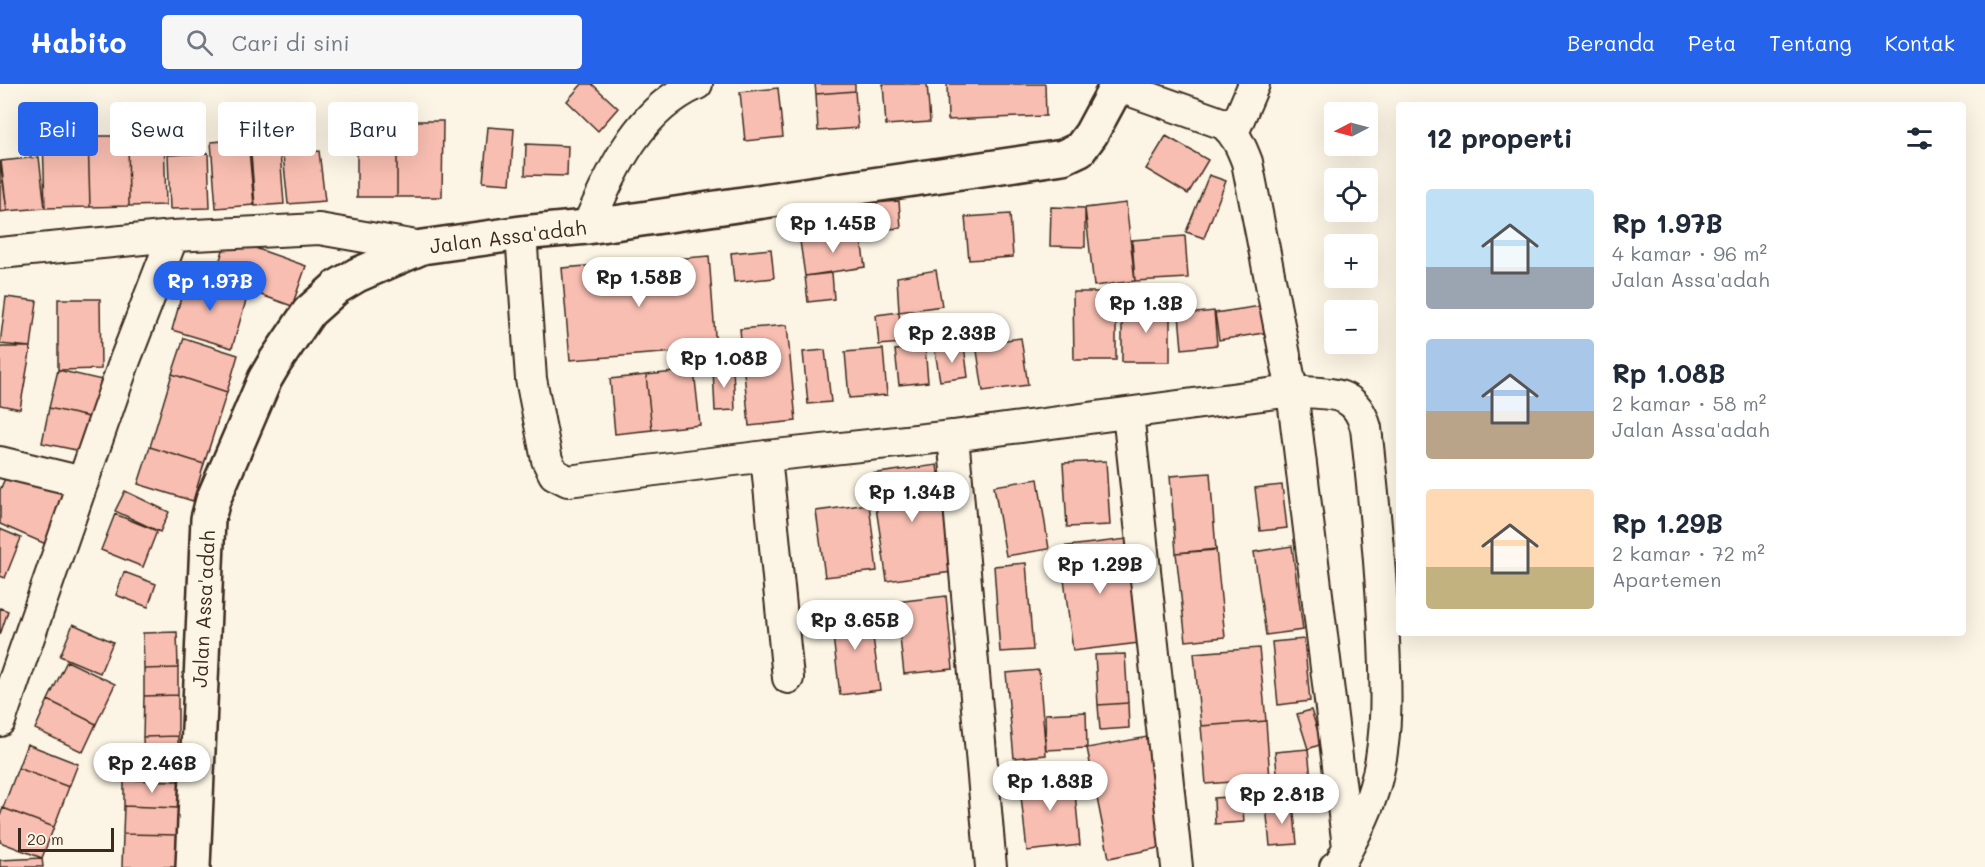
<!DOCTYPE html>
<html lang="id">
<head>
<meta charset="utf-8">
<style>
  body { margin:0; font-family:Mali,sans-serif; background:#f6f6f7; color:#1f2937; height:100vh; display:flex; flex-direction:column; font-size:22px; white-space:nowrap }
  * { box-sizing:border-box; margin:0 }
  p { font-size:20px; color:#747a83 }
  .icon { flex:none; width:33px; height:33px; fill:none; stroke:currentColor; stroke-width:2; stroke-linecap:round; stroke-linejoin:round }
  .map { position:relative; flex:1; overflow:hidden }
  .drawer { position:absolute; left:1396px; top:18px; width:570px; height:534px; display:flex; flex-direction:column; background:#fff; border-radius:6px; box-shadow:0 6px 24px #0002 }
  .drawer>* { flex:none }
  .hud { position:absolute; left:18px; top:18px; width:570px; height:54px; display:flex; gap:12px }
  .needle { width:39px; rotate:264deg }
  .buttons { position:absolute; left:1324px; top:18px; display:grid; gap:12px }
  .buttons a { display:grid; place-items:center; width:54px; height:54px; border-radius:6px; background:#fff; box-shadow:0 6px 24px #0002; font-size:30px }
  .scale { position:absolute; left:18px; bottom:15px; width:96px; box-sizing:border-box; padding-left:6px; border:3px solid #3b2a1e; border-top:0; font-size:16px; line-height:21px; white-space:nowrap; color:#3b2a1e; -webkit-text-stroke:4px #fcf5e5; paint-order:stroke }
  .price { position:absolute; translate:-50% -51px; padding:0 14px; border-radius:21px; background:#fff; color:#222; font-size:20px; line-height:39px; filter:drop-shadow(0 2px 3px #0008) }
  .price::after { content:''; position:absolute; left:50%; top:36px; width:18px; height:14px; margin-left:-9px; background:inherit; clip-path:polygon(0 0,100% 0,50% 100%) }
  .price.current { background:#2563eb; color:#fff }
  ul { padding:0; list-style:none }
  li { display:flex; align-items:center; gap:18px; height:150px; padding:0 30px }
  li span { display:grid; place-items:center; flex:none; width:168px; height:120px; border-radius:6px; color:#555 }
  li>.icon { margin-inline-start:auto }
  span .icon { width:72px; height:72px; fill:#fffc; stroke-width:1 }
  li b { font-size:26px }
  h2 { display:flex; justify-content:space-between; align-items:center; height:72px; padding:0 30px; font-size:26px }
  .tag { padding:0 21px; border-radius:6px; background:#fff; box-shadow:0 6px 24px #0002; font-size:21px; line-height:54px }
  .tag.current { background:#2563eb; color:#fff }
  header { display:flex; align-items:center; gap:36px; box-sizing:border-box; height:84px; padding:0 30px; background:#2563eb; color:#fff }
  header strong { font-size:28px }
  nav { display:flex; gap:33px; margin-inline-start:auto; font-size:21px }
  .search { width:420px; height:54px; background:#f6f6f7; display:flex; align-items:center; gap:15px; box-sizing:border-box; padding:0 21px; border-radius:6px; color:#747a83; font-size:22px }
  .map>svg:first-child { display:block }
</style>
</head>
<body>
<header>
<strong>Habito</strong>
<div class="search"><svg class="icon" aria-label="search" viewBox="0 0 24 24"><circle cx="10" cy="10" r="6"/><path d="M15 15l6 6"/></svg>Cari di sini</div>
<nav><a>Beranda</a><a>Peta</a><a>Tentang</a><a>Kontak</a></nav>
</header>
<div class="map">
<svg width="1985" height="783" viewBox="0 0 1985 783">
  <rect width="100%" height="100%" fill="#fcf5e5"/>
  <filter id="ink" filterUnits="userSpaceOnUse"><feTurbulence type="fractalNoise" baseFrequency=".0167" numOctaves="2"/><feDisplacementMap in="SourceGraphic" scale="12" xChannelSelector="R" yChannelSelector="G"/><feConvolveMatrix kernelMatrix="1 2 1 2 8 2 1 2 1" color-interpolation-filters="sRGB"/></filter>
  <g filter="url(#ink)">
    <path fill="#f8beb1" stroke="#3b2a1e" stroke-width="1.5" d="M582 0H592L618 24 598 47 567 17Z
      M815 0H855V7L816 10Z
      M883 0H927L930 38 886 41Z
      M947 0H1045L1046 32 948 36Z
      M778 4 783 53 745 57 740 8Z
      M855 7 858 44 818 47 816 10Z
      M357 37H397V113H357Z
      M397 37H443L442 113H397Z
      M278 42 284 120 255 122 249 44Z
      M488 43 514 45 510 100 483 98Z
      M164 51 166 121 129 122 128 52Z
      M88 52H128L129 122 90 123Z
      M88 52 90 123 45 124 43 53Z
      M1166 52 1208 76 1188 110 1146 85Z
      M248 55 254 121 216 124 211 58Z
      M526 60 568 62 567 92 525 91Z
      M319 67 325 117 288 120 283 71Z
      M208 69 210 124 170 125 168 71Z
      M39 73 45 124 7 127 1 77Z
      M0 77 7 127 0 128Z
      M1209 91 1226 97 1204 154 1186 148Z
      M899 117 901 144 864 147 862 120Z
      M1126 119 1135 197 1094 202 1085 124Z
      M1051 123 1085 124V163L1050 162Z
      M1010 130 1013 173 969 176 965 133Z
      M860 148 865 183 805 192 800 157Z
      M1185 152 1188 194 1135 197 1132 156Z
      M227 154 306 182 292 222 214 194Z
      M771 165 774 194 734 198 731 169Z
      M709 172 716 265 570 276 562 184Z
      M936 186 942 222 899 228 897 193Z
      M832 189 834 215 808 218 805 192Z
      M187 192 248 210 232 264 172 246Z
      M1073 208H1116V276H1074Z
      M6 213 37 217 31 263 0 260Z
      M58 215H100L101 285 58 286Z
      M1267 221 1270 248 1219 256 1215 229Z
      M1122 222H1170V278H1122Z
      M1214 227 1217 261 1182 265 1179 231Z
      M899 228 902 259 879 261 876 231Z
      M787 241 796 337 749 342 740 245Z
      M184 254 238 271 227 308 172 290Z
      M1021 254 1028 301 983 307 976 260Z
      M964 262 968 293 940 297 935 267Z
      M0 263H31L20 325 0 321Z
      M925 263 928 298 899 301 895 266Z
      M883 265 887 311 849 314 845 268Z
      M825 266 831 318 808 320 803 268Z
      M733 284 735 326 715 327 713 285Z
      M58 286 102 296 93 334 49 324Z
      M694 286 700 341 652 346 646 291Z
      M172 290 227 308 204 380 150 363Z
      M646 291 652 346 615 350 610 295Z
      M49 324 89 333 81 367 42 359Z
      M150 363 204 380 193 417 138 400Z
      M1106 377 1110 441 1067 443 1063 379Z
      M937 381 952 488 887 497 871 390Z
      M10 383 70 408 48 461 0 440V406Z
      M1210 389 1216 466 1176 469 1170 392Z
      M1038 395 1049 465 1006 472 994 402Z
      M1282 401 1287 444 1260 447 1255 404Z
      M125 407 169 428 160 448 115 427Z
      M869 420 877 487 825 493 816 427Z
      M115 430 157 447 143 483 101 466Z
      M0 445 21 454 5 494 0 492Z
      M1127 455 1139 559 1073 567 1060 463Z
      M1292 462 1303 546 1266 551 1254 468Z
      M1216 465 1225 553 1186 557 1176 469Z
      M1026 479 1033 566 1000 568 994 482Z
      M124 488 156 500 148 523 116 511Z
      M946 512 953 585 904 590 896 518Z
      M869 523 880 606 840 611 830 527Z
      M0 524 8 527 0 551Z
      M73 540 113 558 100 589 60 572Z
      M177 548 178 584 144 585 143 549Z
      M1304 555 1310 617 1278 621 1272 558Z
      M1259 564 1266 637 1201 642 1194 569Z
      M1125 570 1128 619 1098 621 1095 571Z
      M67 577 115 600 96 640 48 616Z
      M178 584V611L144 612V585Z
      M1039 586 1046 671 1014 674 1006 589Z
      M178 611V652L143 653 144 612Z
      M48 616 96 640 83 668 35 645Z
      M1128 619 1129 644 1100 646 1098 621Z
      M1311 626 1322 660 1308 665 1297 630Z
      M1086 628 1087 664 1046 666 1045 630Z
      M1266 637 1270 695 1206 700 1201 642Z
      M178 652 179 686 144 687 143 653Z
      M1147 653 1168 762 1109 774 1087 664Z
      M27 660 78 680 69 703 18 684Z
      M1308 665 1312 706 1279 709 1275 668Z
      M18 684 69 703 54 743 3 724Z
      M1073 689 1080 761 1027 767 1019 694Z
      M124 696 180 697 179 724 124 722Z
      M1242 712 1244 738 1215 740 1214 714Z
      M1293 719 1297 760 1270 762 1266 722Z
      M124 722 179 724V751L123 750Z
      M3 724 54 743 42 774 0 758V732Z
      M123 750 179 751 178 783H122Z
      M42 774 43 783H0V776Z"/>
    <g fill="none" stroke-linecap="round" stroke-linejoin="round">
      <g stroke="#3b2a1e" stroke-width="34">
        <path id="minor" d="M1117 2 1224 40C1236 51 1241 62 1247 78L1292 307 1348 763
          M1233 49 1254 0
          M587 143C613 86 637 27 697 0
          M521 149 531 295 547 376 554 390 568 397 766 372 953 352 1292 307C1327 311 1355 303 1366 344 1374 415 1381 486 1384 557 1386 603 1388 649 1377 694 1369 726 1354 752 1339 781L1335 783
          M0 169 173 152 319 145 422 163
          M1128 329 1177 783
          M953 352 991 783
          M766 372 788 594
          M0 378 83 398
          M0 637 125 276 173 152"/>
      </g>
      <g stroke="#3b2a1e" stroke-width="38">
        <path id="tertiary" d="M193 783 208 435 213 416 265 295 275 278 309 228 337 203 357 191 422 163 521 149 587 143 1063 73 1080 65 1091 50 1118 0"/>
      </g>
      <use href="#minor" stroke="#fcf5e5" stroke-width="30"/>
      <use href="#tertiary" stroke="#fcf5e5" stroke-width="33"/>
    </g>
  </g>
  <g text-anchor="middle" stroke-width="4.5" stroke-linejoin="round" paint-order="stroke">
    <g font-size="20" fill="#3b2a1e" stroke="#fcf5e5">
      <text transform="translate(508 153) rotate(-7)" y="7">Jalan Assa'adah</text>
      <text transform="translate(204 525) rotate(-87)" y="7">Jalan Assa'adah</text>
    </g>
  </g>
</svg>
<div class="buttons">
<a><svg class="needle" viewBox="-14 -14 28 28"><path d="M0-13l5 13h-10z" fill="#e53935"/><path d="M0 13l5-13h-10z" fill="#747a83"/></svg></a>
<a><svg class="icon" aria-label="locate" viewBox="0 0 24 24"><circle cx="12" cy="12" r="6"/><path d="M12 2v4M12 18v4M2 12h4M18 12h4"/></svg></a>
<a>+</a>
<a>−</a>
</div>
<div class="scale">20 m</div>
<b class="price" style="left:833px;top:170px">Rp 1.45B</b>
<b class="price" style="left:639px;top:224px">Rp 1.58B</b>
<b class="price current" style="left:210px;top:228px">Rp 1.97B</b>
<b class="price" style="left:1146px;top:250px">Rp 1.3B</b>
<b class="price" style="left:952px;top:280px">Rp 2.33B</b>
<b class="price" style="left:724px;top:305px">Rp 1.08B</b>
<b class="price" style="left:912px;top:439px">Rp 1.34B</b>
<b class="price" style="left:1100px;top:511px">Rp 1.29B</b>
<b class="price" style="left:855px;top:567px">Rp 3.65B</b>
<b class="price" style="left:152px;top:710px">Rp 2.46B</b>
<b class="price" style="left:1050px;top:728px">Rp 1.83B</b>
<b class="price" style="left:1282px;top:741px">Rp 2.81B</b>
<div class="hud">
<a class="tag current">Beli</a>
<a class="tag">Sewa</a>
<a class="tag">Filter</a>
<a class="tag">Baru</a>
</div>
<section class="drawer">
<h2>12 properti<svg class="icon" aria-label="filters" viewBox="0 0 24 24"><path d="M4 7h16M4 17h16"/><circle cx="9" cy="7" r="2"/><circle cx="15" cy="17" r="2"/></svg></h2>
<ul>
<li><span style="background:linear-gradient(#bfe0f5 65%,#9aa5b1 0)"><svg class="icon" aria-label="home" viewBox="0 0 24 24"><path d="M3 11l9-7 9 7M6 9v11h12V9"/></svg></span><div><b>Rp 1.97B</b><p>4 kamar · 96 m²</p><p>Jalan Assa'adah</p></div></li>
<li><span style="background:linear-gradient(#a9c7e8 60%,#b9a48a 0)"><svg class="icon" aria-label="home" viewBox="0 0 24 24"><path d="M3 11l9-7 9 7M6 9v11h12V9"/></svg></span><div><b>Rp 1.08B</b><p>2 kamar · 58 m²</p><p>Jalan Assa'adah</p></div></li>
<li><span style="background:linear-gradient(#ffd9b3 65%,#c2b280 0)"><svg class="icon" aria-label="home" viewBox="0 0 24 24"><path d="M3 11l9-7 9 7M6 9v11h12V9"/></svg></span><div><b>Rp 1.29B</b><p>2 kamar · 72 m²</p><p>Apartemen</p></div></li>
</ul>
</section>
</div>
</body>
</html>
